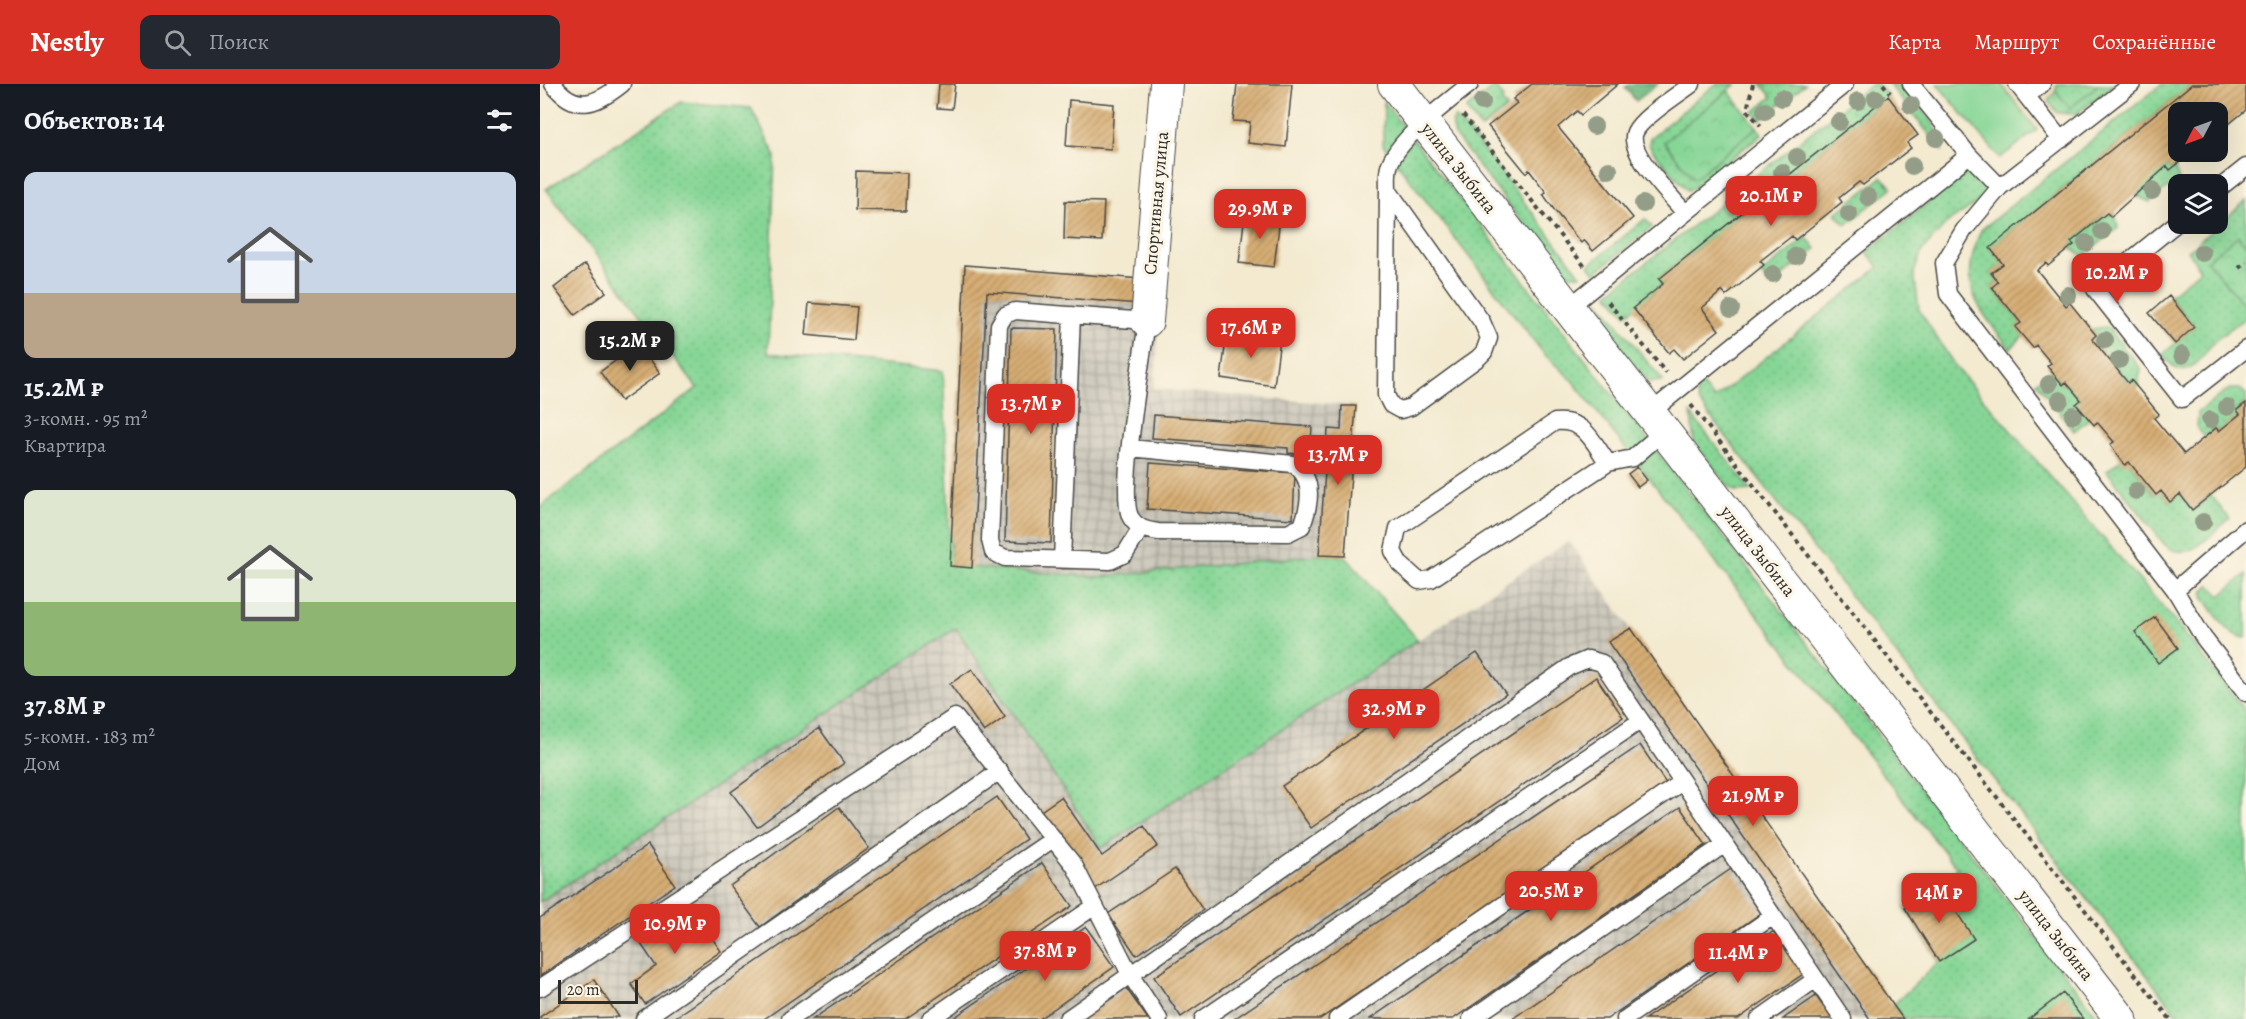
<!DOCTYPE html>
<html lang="ru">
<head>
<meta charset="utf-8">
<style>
  body { margin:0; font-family:Alegreya,serif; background:#242831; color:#f1f3f6; height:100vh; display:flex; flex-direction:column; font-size:22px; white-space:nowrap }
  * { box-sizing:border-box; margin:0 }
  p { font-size:20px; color:#9ea1a6 }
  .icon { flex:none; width:33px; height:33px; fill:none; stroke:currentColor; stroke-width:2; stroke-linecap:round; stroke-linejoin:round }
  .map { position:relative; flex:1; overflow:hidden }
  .drawer { display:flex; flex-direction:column; background:#171b24; width:540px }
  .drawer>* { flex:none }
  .needle { width:39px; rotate:229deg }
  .controls { position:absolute; left:1628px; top:18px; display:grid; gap:12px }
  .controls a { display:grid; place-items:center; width:60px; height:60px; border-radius:12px; background:#171b24; box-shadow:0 6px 24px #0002; font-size:30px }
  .scale { position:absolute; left:18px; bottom:15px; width:80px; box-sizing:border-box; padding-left:6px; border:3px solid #2b2b2b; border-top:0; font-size:16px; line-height:21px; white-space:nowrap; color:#2b2b2b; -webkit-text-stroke:4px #fcf5e5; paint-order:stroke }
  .price { position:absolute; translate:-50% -51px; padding:0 14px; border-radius:12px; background:#d93025; color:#fff; font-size:20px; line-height:39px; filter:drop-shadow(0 2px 3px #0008) }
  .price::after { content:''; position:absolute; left:50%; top:36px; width:18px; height:14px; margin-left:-9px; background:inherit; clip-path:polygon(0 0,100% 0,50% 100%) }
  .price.active { background:#222; color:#fff }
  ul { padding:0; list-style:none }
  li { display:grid; align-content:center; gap:12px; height:318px; padding:0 24px }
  li span { display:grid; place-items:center; height:186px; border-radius:12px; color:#555 }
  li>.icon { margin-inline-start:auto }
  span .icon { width:108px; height:108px; fill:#fffc; stroke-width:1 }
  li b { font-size:26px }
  h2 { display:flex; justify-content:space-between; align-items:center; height:72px; padding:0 24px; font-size:26px }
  header { display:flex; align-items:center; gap:36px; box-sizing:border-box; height:84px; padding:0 30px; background:#d93025; color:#fff }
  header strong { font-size:28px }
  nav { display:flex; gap:33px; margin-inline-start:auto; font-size:21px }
  .search { width:420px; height:54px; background:#242831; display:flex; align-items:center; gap:15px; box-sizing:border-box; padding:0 21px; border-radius:12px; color:#9ea1a6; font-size:22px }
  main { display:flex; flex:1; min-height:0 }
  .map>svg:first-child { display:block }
</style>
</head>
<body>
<header>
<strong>Nestly</strong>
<div class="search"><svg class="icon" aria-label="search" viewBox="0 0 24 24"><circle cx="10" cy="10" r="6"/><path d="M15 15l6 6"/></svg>Поиск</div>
<nav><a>Карта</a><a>Маршрут</a><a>Сохранённые</a></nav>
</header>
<main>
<section class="drawer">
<h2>Объектов: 14<svg class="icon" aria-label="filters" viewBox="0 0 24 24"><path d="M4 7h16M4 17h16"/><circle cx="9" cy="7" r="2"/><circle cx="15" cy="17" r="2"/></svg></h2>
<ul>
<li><span style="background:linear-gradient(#c9d6e8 65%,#b9a48a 0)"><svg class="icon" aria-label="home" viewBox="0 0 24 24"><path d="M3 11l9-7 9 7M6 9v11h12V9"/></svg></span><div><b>15.2M ₽</b><p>3-комн. · 95 m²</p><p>Квартира</p></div></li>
<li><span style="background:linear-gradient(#dfe7d0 60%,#8fb573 0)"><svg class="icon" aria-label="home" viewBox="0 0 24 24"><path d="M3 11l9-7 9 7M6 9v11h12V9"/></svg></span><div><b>37.8M ₽</b><p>5-комн. · 183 m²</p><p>Дом</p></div></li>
</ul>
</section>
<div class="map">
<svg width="1706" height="935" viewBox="0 0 1706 935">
  <defs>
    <pattern id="industrial-grid" width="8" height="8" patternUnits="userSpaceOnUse" patternTransform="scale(1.5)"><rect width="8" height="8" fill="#c8c4b8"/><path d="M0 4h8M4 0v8" fill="none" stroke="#a39f96"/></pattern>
    <pattern id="grass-dots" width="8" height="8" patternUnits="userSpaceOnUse" patternTransform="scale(1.5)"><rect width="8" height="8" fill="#86d696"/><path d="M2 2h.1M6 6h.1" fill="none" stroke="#74b881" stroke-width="1.8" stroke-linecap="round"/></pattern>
    <pattern id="forest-crowns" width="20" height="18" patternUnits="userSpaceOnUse" patternTransform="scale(1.5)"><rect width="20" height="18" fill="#6cb77f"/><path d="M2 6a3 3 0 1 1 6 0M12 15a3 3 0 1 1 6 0" fill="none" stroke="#599568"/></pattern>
    <pattern id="park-crowns" width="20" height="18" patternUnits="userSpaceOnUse" patternTransform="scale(1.5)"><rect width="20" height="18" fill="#86d696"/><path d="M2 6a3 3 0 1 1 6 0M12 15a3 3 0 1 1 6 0" fill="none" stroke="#74b881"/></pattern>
    <pattern id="building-hatch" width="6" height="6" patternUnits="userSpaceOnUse" patternTransform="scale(1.5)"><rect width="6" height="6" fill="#d7ae75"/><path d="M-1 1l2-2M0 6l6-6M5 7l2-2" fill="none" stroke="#af8e60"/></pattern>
  </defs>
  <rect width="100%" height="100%" fill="#fcf5e5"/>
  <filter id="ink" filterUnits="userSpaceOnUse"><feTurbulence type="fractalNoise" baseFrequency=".0167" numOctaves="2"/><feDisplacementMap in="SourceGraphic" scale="12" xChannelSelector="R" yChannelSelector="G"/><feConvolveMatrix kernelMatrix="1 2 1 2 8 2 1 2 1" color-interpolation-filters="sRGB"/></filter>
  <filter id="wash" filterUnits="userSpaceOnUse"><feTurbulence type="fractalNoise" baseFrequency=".008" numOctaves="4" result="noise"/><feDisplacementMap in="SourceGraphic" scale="24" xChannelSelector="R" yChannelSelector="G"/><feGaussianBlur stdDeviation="1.35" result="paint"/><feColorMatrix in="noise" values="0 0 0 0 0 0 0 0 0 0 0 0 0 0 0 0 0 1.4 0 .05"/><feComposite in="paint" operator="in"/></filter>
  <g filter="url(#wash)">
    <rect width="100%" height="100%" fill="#f3ead0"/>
    <path fill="#e7daba" d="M1461 0H1575L1536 30 1520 28 1497 46Z"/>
    <path fill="url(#industrial-grid)" d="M425 181 622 201 614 305 816 322 805 472 560 493 410 482Z
      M1029 457 1363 935H0V818L416 544 562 764Z"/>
    <path fill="url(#grass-dots)" stroke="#588060" stroke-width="1.5" d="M1176 0H1196L1124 58 1154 94 1217 43 1222 50 1152 105 1147 106 1112 66 1109 60 1110 54Z
      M1221 0H1265L1220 36 1214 28 1232 13Z
      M1332 0H1338L1348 12 1119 195 1123 200 1086 231 1068 209Z
      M1349 0H1358C1374 16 1402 42 1402 66Z
      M1559 0H1575L1536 30 1518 29 1508 17 1516 7 1530 24Z
      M1622 0H1652L1450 164 1463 180 1451 189 1458 198 1452 203 1481 239 1476 243 1483 252 1470 265C1436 221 1417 202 1441 146Z
      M955 2 964 14 961 16 967 24 941 45 926 25Z
      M141 18 211 24 235 71 228 269 403 287 411 482 560 493 779 471 805 472 878 556 562 764 416 544 0 818V423L157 304 6 105Z
      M844 18 1560 935H1363L1353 921 1399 878 1365 824 1400 802 1417 784 1031 295 1004 270 843 61Z
      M915 33 936 56 1041 191H1028L1019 185 915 52 912 39Z
      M1627 82 1630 86 1634 83 1639 95 1610 118 1596 112 1601 108 1599 104Z
      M1429 86 1447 107 1444 114 1407 139 1382 167 1374 189 1379 226 1415 282 1638 541 1706 628V935H1641L1159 318 1156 307 1161 300 1174 315 1339 183 1327 168Z
      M1342 93 1352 104 1306 141 1296 129Z
      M1706 117V162L1698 152 1706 233C1696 241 1685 248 1676 256 1663 268 1660 286 1637 286L1622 271 1654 243 1629 212 1660 186 1648 167Z
      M1567 129 1571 132 1575 129 1578 144 1543 172 1530 164 1534 161 1531 158Z
      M1105 135 1112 143 1055 189 1049 181Z
      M1266 153 1276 165 1230 202 1221 190Z
      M1059 217 1123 297 1110 298C1094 285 1052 238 1059 217Z
      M1567 243 1601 285 1597 304 1591 297 1588 299 1552 255 1556 251 1551 245Z
      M1511 287 1522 301 1526 298 1541 316 1537 320 1549 335 1534 347 1496 298Z
      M1689 305H1700L1706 310V319L1697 326 1700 330 1679 347 1675 344 1664 353 1657 344 1658 329Z
      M1151 330 1211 406 1196 407 1187 401 1154 359Z
      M1581 375 1589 378 1615 411 1621 407 1630 418 1640 410 1653 426 1671 411 1689 435C1670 451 1649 481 1625 461L1567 387Z
      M1706 490V554C1687 552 1674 527 1663 513L1664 506 1670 501 1681 512Z"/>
    <path fill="url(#forest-crowns)" stroke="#4c7155" stroke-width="1.5" d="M1090 0H1118L1096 17 1085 3Z"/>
    <path fill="url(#park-crowns)" stroke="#588060" stroke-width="1.5" d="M1517 0H1559L1530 24 1516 7Z
      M1188 7 1217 43 1154 95 1124 58Z
      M1698 152 1706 162V217L1703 220 1667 176Z"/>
    <path fill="#86d696" stroke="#588060" stroke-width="1.5" d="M1397 0H1461L1497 46 1460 74Z"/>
    <g id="blocks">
      <path fill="url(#building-hatch)" d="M399 0H415L412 25 397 24Z
        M697 0H752L746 63 708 59 710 38 693 37Z
        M992 0H1078L1041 31 1037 27 1018 43 1093 134 1053 167 1044 156 1041 159 1015 127 1003 110 1006 108 989 86 986 89 948 42 977 19 973 15Z
        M1652 0H1706V26L1684 44 1681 39 1677 42V28H1638V68H1653L1630 86 1627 82 1575 129 1571 133 1567 129 1531 158 1534 161 1530 164 1508 182 1506 179 1497 186 1526 222 1530 219 1551 245 1556 251 1552 255 1588 299 1591 296 1619 330 1614 334 1644 370 1676 344 1679 347 1700 330 1697 326 1706 319V383L1652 426 1640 410 1630 418 1621 407 1616 411 1589 378 1585 381 1570 361 1574 358 1557 338 1554 341 1536 320 1541 316 1526 298 1523 301 1507 282 1511 279 1496 261 1493 264 1475 243 1481 239 1452 203 1458 198 1451 189 1463 180 1450 164Z
        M1348 12 1378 51 1367 59 1371 64 1323 101 1319 98 1299 114 1302 118 1255 156 1252 152 1220 177 1224 181 1186 212 1182 207 1162 224 1179 246 1143 275 1134 265 1129 269 1093 224 1123 200 1119 195Z
        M529 16 574 20 571 65 526 62Z
        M316 87 367 89 366 127 315 126Z
        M525 117 564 118 562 157 524 155Z
        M705 130 740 134 734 183 699 179Z
        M45 180 66 208 35 231 14 204Z
        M425 181 601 195 600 220 447 208 432 484 410 482Z
        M1629 212 1654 243 1635 260 1609 229Z
        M269 219 317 223 314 256 266 251Z
        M471 244 517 245 511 459 465 457Z
        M687 248 740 255 734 302 681 294Z
        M99 260 120 289 81 317 60 288Z
        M802 322H816L805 472 779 471 788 345 801 346Z
        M614 331 772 343 770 371 748 369V364L612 354Z
        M610 379 755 389 753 435 607 425Z
        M1097 383 1107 396 1098 403 1088 390Z
        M1615 533 1638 564 1618 579 1595 548Z
        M1091 544 1353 921 1363 935H1330L1068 558Z
        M937 569 966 610 771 744 742 702Z
        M432 585 465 633 444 648 410 600Z
        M1056 593 1083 633 641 933 614 893Z
        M279 644 304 679 217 743 191 708Z
        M1100 661 1127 701 780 935H694Z
        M457 713 486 755 224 935H133Z
        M521 713 562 772 604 742 618 762 555 805 501 727Z
        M299 723 329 764 220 843 190 802Z
        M1140 723 1166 761 913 935H830Z
        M108 761 135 801 0 892V834Z
        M502 779 532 822 365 935H273Z
        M635 785 663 826 596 871 568 830Z
        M1191 785 1221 829 1067 935H972Z
        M1400 802 1434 855 1399 878 1365 824Z
        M152 825 181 867 105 920 91 900 116 882 101 860Z
        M546 843 574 883 499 935H412Z
        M1237 845 1266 888 1198 935H1105Z
        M54 896 79 933 0 935V933Z
        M586 904 608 935H541Z
        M1523 909 1543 935H1489Z
        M1276 912 1292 935H1243Z"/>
    </g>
  </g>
  <g filter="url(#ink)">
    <use href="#blocks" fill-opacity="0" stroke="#494844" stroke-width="1.5"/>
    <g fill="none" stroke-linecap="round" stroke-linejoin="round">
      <g stroke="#494844" stroke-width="19">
        <path id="lane" d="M13 0C35 29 56 21 82 0
          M1371 0 1429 71 1460 103
          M1477 0 1521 56
          M1592 0 1460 103 1424 146 1404 179 1408 210 1635 506 1663 553 1706 609
          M1487 12 1502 0
          M848 106 942 238 949 254 944 268 938 274 871 323 860 326 851 321 846 311 848 106C848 99 847 90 849 83 855 57 909 17 930 0
          M1677 106 1706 83
          M1145 129C1131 112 1086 68 1095 48 1102 33 1138 11 1152 0
          M1638 138 1555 205 1642 315 1706 265
          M1028 224 1305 0
          M1111 328 1429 71
          M590 364 753 380C775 394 770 421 762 442L748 449 618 448C607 446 598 445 591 434 577 413 603 269 607 237L475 227 465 231 459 241 450 456 453 468 465 474 570 477 585 470 601 444
          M1068 379C1052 357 1045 335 1015 338L858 444 853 467 860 480 879 497 891 495 1068 379 1093 374 1125 346
          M522 476 532 231
          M1635 506 1706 445
          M0 904 415 633 534 781 591 892 619 935
          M104 935 460 687
          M250 935 513 755
          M390 935 555 822
          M527 935 1029 583 1048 575 1062 579 1303 935
          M663 935 1100 637
          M797 935 1142 698
          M931 935 1185 760
          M1085 935 1233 832
          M1219 935 1276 895"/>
      </g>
      <g stroke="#494844" stroke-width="34">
        <path id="street" d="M854 0 1581 935
          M607 237 626 0"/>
      </g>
      <path stroke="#494844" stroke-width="4" stroke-dasharray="4.5 4.5" stroke-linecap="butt" d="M1213 0 1207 26 1221 42
        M1343 0 1350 9
        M923 31 1046 184
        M1699 184 1706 178
        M1068 218 1126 289
        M1151 321 1630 935"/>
      <use href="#lane" stroke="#fff" stroke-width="16"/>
      <use href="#street" stroke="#fff" stroke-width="32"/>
    </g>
    <g fill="#949d87">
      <circle cx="1242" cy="14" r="9"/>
      <circle cx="1336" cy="14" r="9"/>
      <circle cx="1318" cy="17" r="9"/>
      <circle cx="942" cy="18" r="9"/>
      <circle cx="1371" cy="21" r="9"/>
      <circle cx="1225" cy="27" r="9"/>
      <circle cx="1299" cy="38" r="9"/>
      <circle cx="1054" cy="42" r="9"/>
      <circle cx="1396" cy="54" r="9"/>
      <circle cx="1257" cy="73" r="9"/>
      <circle cx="1372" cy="82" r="9"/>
      <circle cx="1069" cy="86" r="9"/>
      <circle cx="1242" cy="88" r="9"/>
      <circle cx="1213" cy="106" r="9"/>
      <circle cx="1612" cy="107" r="9"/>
      <circle cx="1328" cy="113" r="9"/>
      <circle cx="1196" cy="119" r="9"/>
      <circle cx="1103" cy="120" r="9"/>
      <circle cx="1309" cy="130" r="9"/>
      <circle cx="1562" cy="147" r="9"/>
      <circle cx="1546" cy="159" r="9"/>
      <circle cx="1662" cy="169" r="9"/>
      <circle cx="1256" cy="172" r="9"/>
      <circle cx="1233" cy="190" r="9"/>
      <circle cx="1528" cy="211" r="9"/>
      <circle cx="1191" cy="225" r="9"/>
      <circle cx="1565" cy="256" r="9"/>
      <circle cx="1642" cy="271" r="9"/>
      <circle cx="1579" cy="276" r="9"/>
      <circle cx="1509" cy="300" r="9"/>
      <circle cx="1520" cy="316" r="9"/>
      <circle cx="1687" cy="323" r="9"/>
      <circle cx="1533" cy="331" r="9"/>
      <circle cx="1670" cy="336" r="9"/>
      <circle cx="1596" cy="407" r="9"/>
      <circle cx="1663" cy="438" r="9"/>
    </g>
  </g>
  <g text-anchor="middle" stroke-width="6" stroke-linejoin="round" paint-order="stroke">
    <g font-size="18" fill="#2b2b2b" stroke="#fcf5e5">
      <text transform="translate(919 84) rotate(52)" y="6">улица Зыбина</text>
      <text transform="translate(616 119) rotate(-85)" y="6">Спортивная улица</text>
      <text transform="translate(1218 467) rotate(52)" y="6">улица Зыбина</text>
      <text transform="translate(1516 851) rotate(52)" y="6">улица Зыбина</text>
    </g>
  </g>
</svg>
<div class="controls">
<a><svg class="needle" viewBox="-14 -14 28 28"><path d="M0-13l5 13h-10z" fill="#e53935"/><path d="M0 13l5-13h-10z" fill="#9ea1a6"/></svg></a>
<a><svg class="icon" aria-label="layers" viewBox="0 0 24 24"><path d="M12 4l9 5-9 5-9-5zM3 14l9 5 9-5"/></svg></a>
</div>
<div class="scale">20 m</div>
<b class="price" style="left:1231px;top:143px">20.1M ₽</b>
<b class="price" style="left:720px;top:156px">29.9M ₽</b>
<b class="price" style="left:1577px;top:220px">10.2M ₽</b>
<b class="price" style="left:711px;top:275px">17.6M ₽</b>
<b class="price active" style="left:90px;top:288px">15.2M ₽</b>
<b class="price" style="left:491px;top:351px">13.7M ₽</b>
<b class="price" style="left:798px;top:402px">13.7M ₽</b>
<b class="price" style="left:854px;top:656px">32.9M ₽</b>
<b class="price" style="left:1213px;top:743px">21.9M ₽</b>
<b class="price" style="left:1011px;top:838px">20.5M ₽</b>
<b class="price" style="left:1399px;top:840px">14M ₽</b>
<b class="price" style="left:135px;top:871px">10.9M ₽</b>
<b class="price" style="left:505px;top:898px">37.8M ₽</b>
<b class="price" style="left:1198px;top:900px">11.4M ₽</b>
</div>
</main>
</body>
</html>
